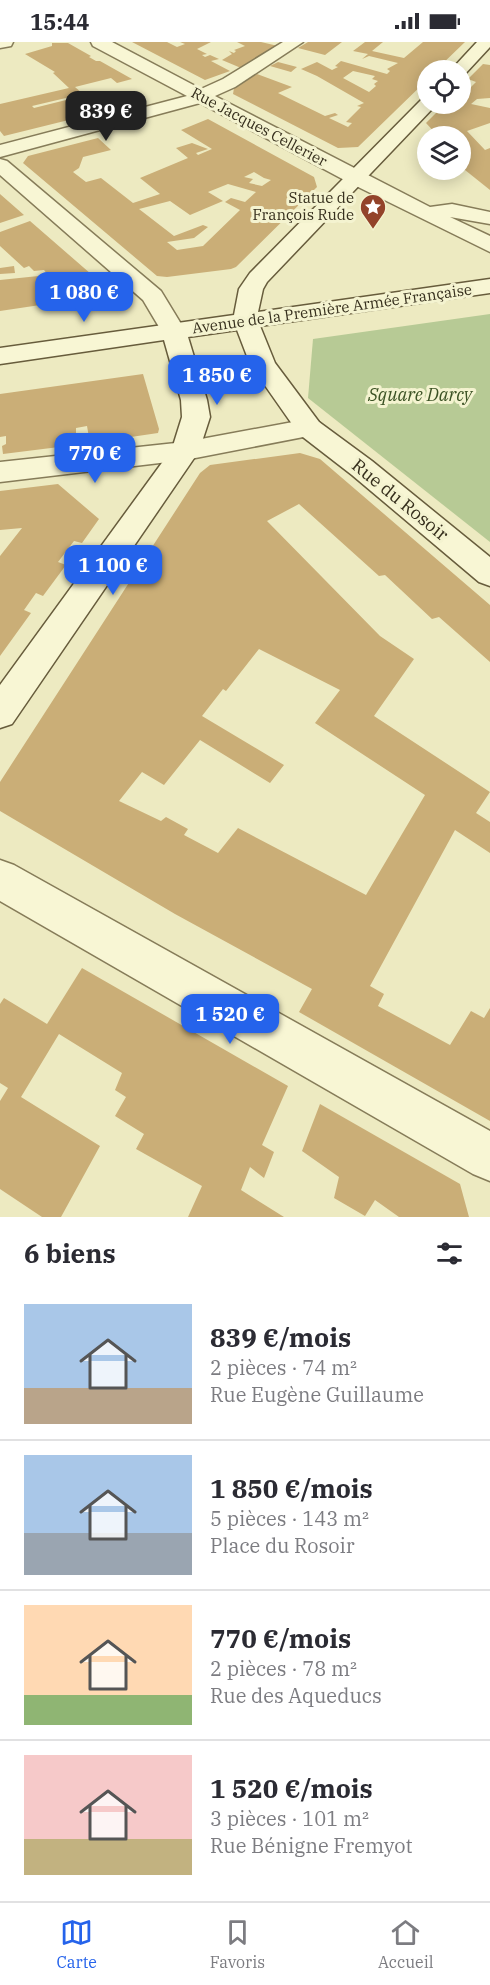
<!DOCTYPE html>
<html lang="fr">
<head>
<meta charset="utf-8">
<style>
  body { margin:0; font-family:"IBM Plex Serif",serif; background:#f7f7f7; color:#2b2b33; height:100vh; display:flex; flex-direction:column; font-size:22px; white-space:nowrap }
  * { box-sizing:border-box; margin:0 }
  p { font-size:20px; color:#7c7c81 }
  .icon { flex:none; width:33px; height:33px; fill:none; stroke:currentColor; stroke-width:2; stroke-linecap:round; stroke-linejoin:round }
  .map { position:relative; height:1175px; overflow:hidden }
  .side { display:flex; flex-direction:column; background:#fff; flex:1 }
  .side>* { flex:none }
  .controls { position:absolute; left:417px; top:18px; display:grid; gap:12px }
  .controls a { display:grid; place-items:center; width:54px; height:54px; border-radius:50%; background:#fff; box-shadow:0 3px 15px #0003; font-size:30px }
  .price { position:absolute; translate:-50% -51px; padding:0 14px; border-radius:12px; background:#2563eb; color:#fff; font-size:20px; line-height:39px; filter:drop-shadow(0 2px 3px #0008) }
  .price::after { content:''; position:absolute; left:50%; top:36px; width:18px; height:14px; margin-left:-9px; background:inherit; clip-path:polygon(0 0,100% 0,50% 100%) }
  .price.on { background:#222; color:#fff }
  ul { padding:0; list-style:none }
  li { display:flex; align-items:center; gap:18px; height:150px; padding:0 24px }
  li+li { border-top:2px solid #e1e1e2 }
  li span { display:grid; place-items:center; flex:none; width:168px; height:120px; border-radius:0px; color:#555 }
  li>.icon { margin-inline-start:auto }
  span .icon { width:72px; height:72px; fill:#fffc; stroke-width:1 }
  li b { font-size:26px }
  h2 { display:flex; justify-content:space-between; align-items:center; height:72px; padding:0 24px; font-size:26px }
  .status { display:flex; justify-content:space-between; align-items:center; height:42px; padding:0 30px; background:#fff; direction:ltr }
  .status svg { height:16px; fill:currentColor }
  .tab-bar { display:flex; justify-content:space-around; align-items:center; height:84px; border-top:2px solid #e1e1e2; background:#fff; font-size:16px; color:#7c7c81 }
  .tab-bar a { display:grid; justify-items:center; gap:3px }
  .tab-bar .on { color:#2563eb }
  .map>svg:first-child { display:block }
</style>
</head>
<body>
<div class="status"><b>15:44</b><svg viewBox="0 0 49 12"><path d="M0 12V9h3v3zM5 12V6h3v6zM10 12V3h3v9zM15 12V0h3v12zM26 1h20v11H26zM47 4h2v5h-2z"/></svg></div>
<div class="map">
<svg width="490" height="1175" viewBox="0 0 490 1175">
  <rect width="100%" height="100%" fill="#edeac1"/>
  <path fill="#b7ca95" d="M490 272V500L308 356 313 297Z"/>
  <path fill="#caae77" fill-rule="evenodd" d="M132 0H167L177 5 185 2 180 0H211L197 7 207 12 202 13 205 15 210 13 219 17 211 19 230 29 205 38Z
    M237 0H261L278 4 241 26 222 18 232 12 229 9 234 11 236 9 234 8 245 4Z
    M308 0H342L325 13 298 6Z
    M365 0H383L372 9 404 16 423 0H465L436 28H428V37L358 105 338 106 233 52 234 46 257 32 292 45 278 51 325 74 335 71 338 73 329 76 348 85 352 81 346 80 361 65 357 64 364 61 317 34 301 27 317 20 332 28 338 25 335 24 341 19 387 32 390 29 387 27 398 21 369 14 362 17 368 12 353 9ZM353 29 375 34 372 37 378 39 374 42 376 44 369 50 343 36Z
    M52 1H68L91 14 89 15 96 19H100L132 37 117 41 111 36 75 45 83 52 32 64 34 66 90 52 109 68 4 94 0 89V62L69 46 53 31 55 30 25 12 52 4Z
    M278 20 297 25 291 30 270 24Z
    M483 22 490 23V56L477 57 471 62 490 66V81L467 89 485 108 490 106V148L460 124V94H438L426 81 445 62H460V56L476 40 468 37Z
    M208 77 314 135 317 145 236 225 231 227 167 235 157 234 23 121 28 114 98 96 111 108 83 115 79 126 73 130 86 140 101 136 133 161 160 152 140 136 188 116 176 106 192 101 208 107 196 111 198 113 212 107 181 88ZM254 130 264 136 271 138 262 144 249 141 253 137 244 135ZM228 142 256 150 245 160 231 156 225 160 240 168 203 204 177 208 167 200 194 196 208 185 203 183 174 194 139 167 170 159 190 173 223 159 208 150Z
    M0 152 24 173 0 181Z
    M30 179 114 252 0 269V238L48 233 44 228 34 229 29 224 24 226 0 204V190Z
    M14 224 15 231 0 232V226Z
    M143 332 159 387 158 391 90 401 87 384 76 386V393L84 396 83 402 3 412 2 404 6 402V394L0 395V352Z
    M300 411 320 417 490 563V620L439 575 432 577 385 533 379 534 299 462 267 479 380 594 414 617 374 674 490 750 476 771 490 780V811L455 788 370 944 384 952 378 964 450 1003 471 969 484 976 490 966V1079L299 970 312 947 175 872 0 769V740L200 431 210 423ZM259 607 340 648 315 681 425 753 366 853 238 786 218 811 184 793 188 787 166 775 161 779 119 759 142 730 164 743 200 698 270 741 284 723 202 674 223 647 226 649Z
    M58 442 99 477 82 501 74 499 58 520 66 523 43 554 36 551 24 568 31 571 0 614V514L22 486 0 488V449Z
    M82 926 288 1044 262 1103 274 1110 264 1136 250 1125 241 1148 284 1175H188L202 1144 136 1107 144 1092 115 1074 126 1055 115 1048 122 1031 59 992 21 1055 100 1104 61 1175H42L0 1147V1059L8 1046 0 1041V962L4 956 47 982Z
    M320 1062 460 1142 469 1175H399L375 1158 365 1174 334 1156 339 1135 302 1109Z"/>
  <g fill="none" stroke-linecap="round" stroke-linejoin="round">
    <g stroke="#867c59" stroke-width="3">
      <path id="street" d="M0 0H13L11 4 0 6Z
        M91 0H112L201 47 223 37 283 0H303L235 45 215 54 430 165 452 162 490 170V182L450 175 490 194V210L348 140 200 61 0 115V103L187 54 93 4Z
        M0 117 7 119 161 249 186 290 183 295 174 297 165 295 143 258 0 133Z
        M309 377 319 380 323 386 319 392 185 418 0 440V420L185 400Z
        M0 818 14 823 490 1089V1139L473 1132 0 859Z"/>
    </g>
    <g stroke="#675c3c" stroke-width="3">
      <path id="secondary" d="M477 0H490V5L465 32 460 33V28H451Z
        M428 56V62H437L434 65 267 240 263 247 258 270 490 237V251L260 284 275 321 319 380 372 419 490 515V544L479 540 352 433 299 392 250 322 237 288 188 295 207 358 210 375 199 409 12 682 0 686V643L172 407 182 375 181 358 164 298 0 322V306L234 273 239 247 250 231 422 57Z"/>
    </g>
    <use href="#street" fill="#f8f6d4" fill-rule="evenodd"/>
    <use href="#secondary" fill="#f8f6d4" fill-rule="evenodd"/>
  </g>
  <defs>
    <g id="sight-pin" transform="scale(1.35)"><path d="M0 17L-7.5 6A9.5 9.5 0 1 1 7.5 6Z" fill="#93432a" stroke="#f4f3d0"/><path d="M0-6L1.8-2.2L6-1.7L2.9 1.2L3.7 5.4L0 3.3L-3.7 5.4L-2.9 1.2L-6-1.7L-1.8-2.2Z" fill="#fff"/></g>
  </defs>
  <g fill-rule="evenodd">
    <use href="#sight-pin" x="373" y="165"/>
  </g>
  <g text-anchor="middle" stroke-width="6" stroke-linejoin="round" paint-order="stroke">
    <g font-size="15" fill="#362f1d" stroke="#f4f3d0">
      <text transform="translate(259 85) rotate(28)" y="5">Rue Jacques Cellerier</text>
      <text transform="translate(332 267) rotate(-8)" y="5">Avenue de la Première Armée Française</text>
    </g>
    <g font-size="15" fill="#362f1d" stroke="#f4f3d0" text-anchor="end">
      <text x="354" y="161">Statue de<tspan x="354" dy="17">François Rude</tspan></text>
    </g>
    <g font-size="18" font-style="italic" fill="#3b5224" stroke="#f4f3d0">
      <text x="420" y="359">Square Darcy</text>
    </g>
    <g font-size="18" fill="#362f1d" stroke="#f4f3d0">
      <text transform="translate(400 458) rotate(39)" y="6">Rue du Rosoir</text>
    </g>
  </g>
</svg>
<div class="controls">
<a><svg class="icon" aria-label="locate" viewBox="0 0 24 24"><circle cx="12" cy="12" r="6"/><path d="M12 2v4M12 18v4M2 12h4M18 12h4"/></svg></a>
<a><svg class="icon" aria-label="layers" viewBox="0 0 24 24"><path d="M12 4l9 5-9 5-9-5zM3 14l9 5 9-5"/></svg></a>
</div>
<b class="price on" style="left:106px;top:100px">839 €</b>
<b class="price" style="left:84px;top:281px">1 080 €</b>
<b class="price" style="left:217px;top:364px">1 850 €</b>
<b class="price" style="left:95px;top:442px">770 €</b>
<b class="price" style="left:113px;top:554px">1 100 €</b>
<b class="price" style="left:230px;top:1003px">1 520 €</b>
</div>
<section class="side">
<h2>6 biens<svg class="icon" aria-label="filters" viewBox="0 0 24 24"><path d="M4 7h16M4 17h16"/><circle cx="9" cy="7" r="2"/><circle cx="15" cy="17" r="2"/></svg></h2>
<ul>
<li><span style="background:linear-gradient(#a9c7e8 70%,#b9a48a 0)"><svg class="icon" aria-label="home" viewBox="0 0 24 24"><path d="M3 11l9-7 9 7M6 9v11h12V9"/></svg></span><div><b>839 €/mois</b><p>2 pièces · 74 m²</p><p>Rue Eugène Guillaume</p></div></li>
<li><span style="background:linear-gradient(#a9c7e8 65%,#9aa5b1 0)"><svg class="icon" aria-label="home" viewBox="0 0 24 24"><path d="M3 11l9-7 9 7M6 9v11h12V9"/></svg></span><div><b>1 850 €/mois</b><p>5 pièces · 143 m²</p><p>Place du Rosoir</p></div></li>
<li><span style="background:linear-gradient(#ffd9b3 75%,#8fb573 0)"><svg class="icon" aria-label="home" viewBox="0 0 24 24"><path d="M3 11l9-7 9 7M6 9v11h12V9"/></svg></span><div><b>770 €/mois</b><p>2 pièces · 78 m²</p><p>Rue des Aqueducs</p></div></li>
<li><span style="background:linear-gradient(#f6c9c9 70%,#c2b280 0)"><svg class="icon" aria-label="home" viewBox="0 0 24 24"><path d="M3 11l9-7 9 7M6 9v11h12V9"/></svg></span><div><b>1 520 €/mois</b><p>3 pièces · 101 m²</p><p>Rue Bénigne Fremyot</p></div></li>
</ul>
</section>
<nav class="tab-bar">
<a class="on"><svg class="icon" aria-label="map" viewBox="0 0 24 24"><path d="M3 6l6-2 6 2 6-2v14l-6 2-6-2-6 2zM9 4v14M15 6v14"/></svg>Carte</a>
<a><svg class="icon" aria-label="saved" viewBox="0 0 24 24"><path d="M7 4h10v16l-5-4-5 4z"/></svg>Favoris</a>
<a><svg class="icon" aria-label="home" viewBox="0 0 24 24"><path d="M3 11l9-7 9 7M6 9v11h12V9"/></svg>Accueil</a>
</nav>
</body>
</html>
